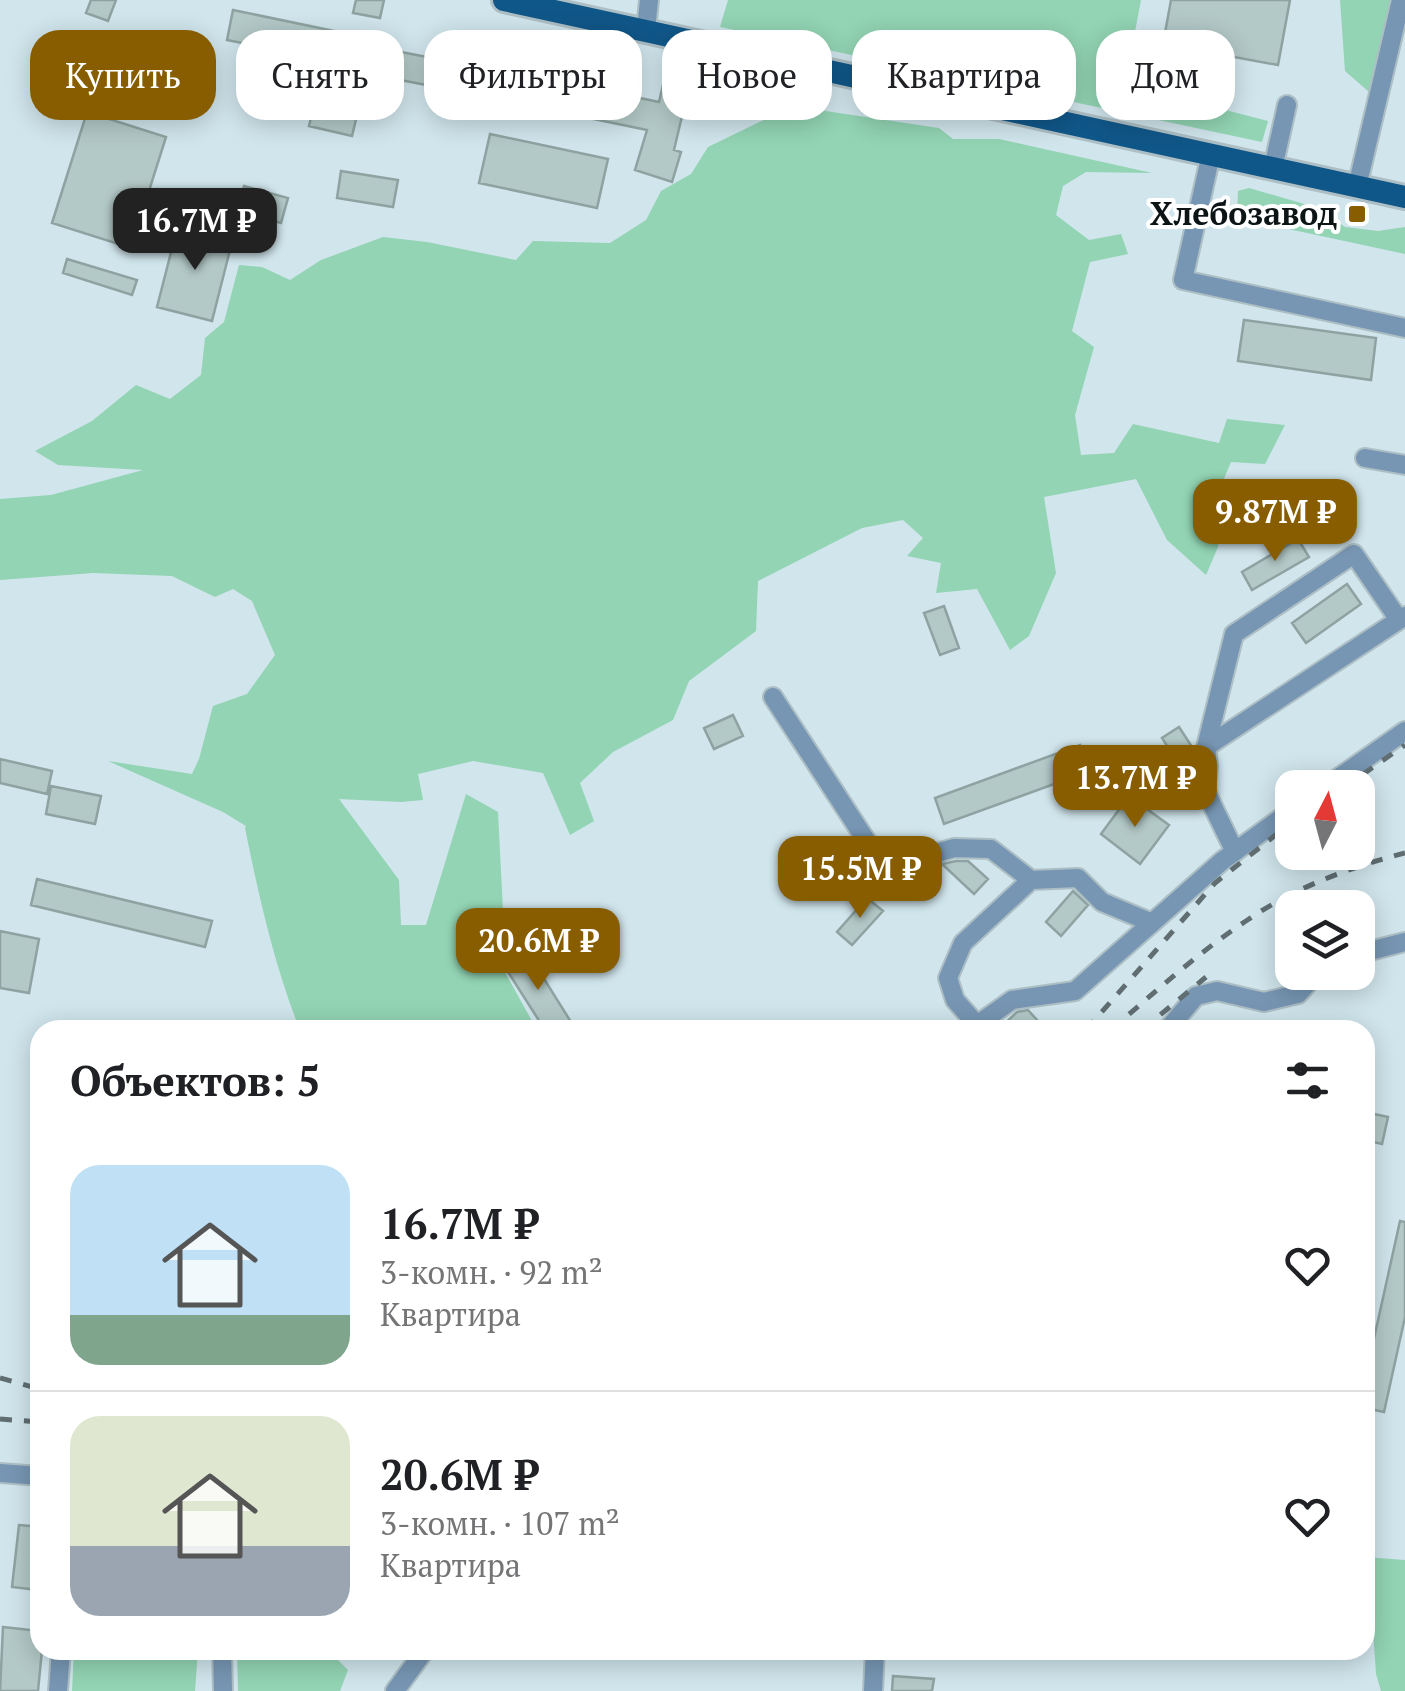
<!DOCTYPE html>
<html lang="ru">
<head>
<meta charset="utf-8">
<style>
  body { margin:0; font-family:"PT Serif",serif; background:#f2f2f2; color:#202124; height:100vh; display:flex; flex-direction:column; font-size:38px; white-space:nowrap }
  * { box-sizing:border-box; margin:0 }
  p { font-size:32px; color:#757577 }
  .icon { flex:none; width:55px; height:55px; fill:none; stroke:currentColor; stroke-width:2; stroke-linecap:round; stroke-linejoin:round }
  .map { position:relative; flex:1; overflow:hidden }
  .panel { position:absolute; left:30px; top:1020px; width:1345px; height:640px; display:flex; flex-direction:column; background:#fff; border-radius:30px; box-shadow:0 5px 25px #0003 }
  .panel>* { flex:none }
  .hud { position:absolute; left:30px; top:30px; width:1345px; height:90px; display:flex; gap:20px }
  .needle { width:65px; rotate:6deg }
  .buttons { position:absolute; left:1275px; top:770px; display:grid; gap:20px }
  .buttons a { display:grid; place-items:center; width:100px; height:100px; border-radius:20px; background:#fff; box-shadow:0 5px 25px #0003; font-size:50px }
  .price { position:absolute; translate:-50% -85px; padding:0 22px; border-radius:20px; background:#885d00; color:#fff; font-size:32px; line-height:65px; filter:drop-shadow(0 2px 5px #0008) }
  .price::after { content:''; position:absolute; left:50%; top:60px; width:30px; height:22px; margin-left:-15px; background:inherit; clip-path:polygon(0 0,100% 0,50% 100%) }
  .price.selected { background:#222; color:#fff }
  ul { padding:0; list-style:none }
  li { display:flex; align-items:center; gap:30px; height:250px; padding:0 40px }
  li+li { border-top:2px solid #e0e0e0 }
  li span { display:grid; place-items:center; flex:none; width:280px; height:200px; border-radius:30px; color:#555 }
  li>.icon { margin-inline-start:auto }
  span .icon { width:120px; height:120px; fill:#fffc; stroke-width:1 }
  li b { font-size:42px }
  h2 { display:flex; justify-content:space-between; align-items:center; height:120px; padding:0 40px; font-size:42px }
  .chip { padding:0 35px; border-radius:30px; background:#fff; box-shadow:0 5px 25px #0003; font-size:35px; line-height:90px }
  .chip.selected { background:#885d00; color:#fff }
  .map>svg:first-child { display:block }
</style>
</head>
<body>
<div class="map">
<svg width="1405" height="1691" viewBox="0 0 1405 1691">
  <rect width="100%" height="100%" fill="#d0e5ec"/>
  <path fill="#92d4b3" d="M728 0H1141L1125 84 1268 121 1262 142 720 27Z
    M1340 0H1391L1369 92 1345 71Z
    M792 106 939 128 953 139H999L1152 173 1086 172 1063 186 1056 215 1089 240 1121 234 1128 254 1090 262 1072 331 1094 347 1075 415 1081 455 1114 453 1133 424 1219 443 1227 419 1285 425 1265 464 1231 462 1218 493V547L1206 575 1167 540 1136 479 1044 497 1056 573 1029 636 1010 650 977 589 936 593 941 563 907 556 923 538 903 520 862 528 758 581 756 631 689 681 673 720 613 752 580 783 594 821 570 835 543 773 473 761 418 774 423 800 401 802 339 799 399 880 401 925H426L466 794 498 812 504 931 492 949 537 1030H300C274 965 259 897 245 828L246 826 223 812 108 761 192 774 199 759 213 706 247 694 275 655 252 601 233 589 215 597 172 576 93 573 0 580V499L51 495 143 470 58 465 35 451 92 421 136 385 170 399 201 375 205 338 224 322 239 265 262 267 290 280 321 260 383 237 427 242 516 260 533 241 610 243 646 220 661 191 691 174 708 147Z
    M1249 188 1318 208 1345 227 1378 231 1405 227V254L1237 218 1238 191Z
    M1365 1557 1405 1560V1691H1381L1376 1674 1373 1630 1365 1623Z
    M74 1650H198L195 1691H72Z
    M237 1650H328L348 1670 340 1691H238Z"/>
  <path fill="#b3c9c7" stroke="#8ea3a1" stroke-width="2.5" d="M91 0H116L108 21 86 13Z
    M356 0H384L380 18 353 13Z
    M1171 0H1290L1278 65 1163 44Z
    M233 10 334 31 328 60 227 40Z
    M78 36 126 53 120 68 177 88 167 114 64 78Z
    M375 47 474 66 468 93 369 74Z
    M667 68 692 74 674 150 681 152 672 182 635 170 647 130 511 102 517 72 659 102Z
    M316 97 359 107 352 136 309 126Z
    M87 112 166 137 131 248 52 223Z
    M490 134 608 159 597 208 479 183Z
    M341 171 398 180 393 207 337 198Z
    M244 186 288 198 281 223 237 211Z
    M178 225 233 238 212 321 157 307Z
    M67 259 137 280 132 295 63 273Z
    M1244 320 1376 338 1371 380 1238 361Z
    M1298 539 1309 557 1252 590 1242 572Z
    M1347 584 1361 604 1306 643 1292 623Z
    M944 606 959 648 940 655 924 613Z
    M733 715 743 736 714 749 704 728Z
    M1179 727 1194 750 1195 771 1186 776 1162 738Z
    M1080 745 1090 771 944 824 935 798Z
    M0 759 52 771 47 794 0 783Z
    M51 786 101 796 95 824 46 814Z
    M1129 796 1169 825 1140 864 1101 834Z
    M956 861H968L988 879 974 894 942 864Z
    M37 879 212 921 205 947 31 905Z
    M1073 891 1088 905 1061 936 1046 922Z
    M867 898 883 911 852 945 837 932Z
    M0 931 39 939 29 993 0 988Z
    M526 950 576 1030H545L503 964Z
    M1028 1010 1046 1030H998L1017 1012Z
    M1365 1112 1388 1117 1382 1144 1365 1140Z
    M1400 1221 1405 1222V1317L1384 1412 1365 1408V1386L1371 1357 1365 1356V1342L1373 1343Z
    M19 1525 40 1527 38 1590 12 1587Z
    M3 1627 40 1631V1650H42L38 1691H0Z
    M893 1676 934 1679 932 1691H892Z"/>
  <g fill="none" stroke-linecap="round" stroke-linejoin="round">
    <g stroke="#adbfc5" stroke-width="22">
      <path id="minor" d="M646 30 649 0
        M1211 154 1183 280 1405 328
        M1273 168 1287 105
        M1357 187 1401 0
        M1365 458 1405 465
        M773 697 873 851 901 863 954 848 991 849 1031 880
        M1206 747 1234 634 1354 554 1399 620
        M1324 788 1405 731
        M1235 852 1205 790 1208 766 1206 747 1405 616
        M1358 954 1405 942
        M977 1025 955 1000 948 978 963 943 1031 880 1078 878 1102 902 1150 922
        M970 1030 1012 1000 1075 991 1222 861 1292 810
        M1167 1030 1196 996 1217 991 1264 1002 1298 994 1318 972
        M0 1473 40 1476
        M222 1650 223 1691
        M58 1691 61 1650
        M395 1691 425 1650
        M873 1691 875 1650"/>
    </g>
    <g stroke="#adbfc5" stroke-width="28">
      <path id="major" d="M504 0 1405 197"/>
    </g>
    <use href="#minor" stroke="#7796b3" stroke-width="18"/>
    <use href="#major" stroke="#105789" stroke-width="22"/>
    <path stroke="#606e72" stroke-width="5" stroke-dasharray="12 12" stroke-linecap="butt" d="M1343 788 1405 745
      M1086 1030 1215 883 1292 822
      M1111 1030C1156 991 1200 951 1249 919 1296 887 1351 867 1405 853
      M1142 1030 1206 977
      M0 1378 40 1389
      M0 1419 40 1422"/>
  </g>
  <rect fill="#885d00" stroke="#fff" stroke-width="4" x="1347" y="204" width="20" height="20" rx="5"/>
  <g text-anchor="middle" stroke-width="8" stroke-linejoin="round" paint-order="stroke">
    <g font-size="32" font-weight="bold" fill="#0c1416" stroke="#fff" text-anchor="end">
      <text x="1337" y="225">Хлебозавод</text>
    </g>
  </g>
</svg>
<div class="buttons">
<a><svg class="needle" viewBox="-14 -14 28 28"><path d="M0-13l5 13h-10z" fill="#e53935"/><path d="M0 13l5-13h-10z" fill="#757577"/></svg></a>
<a><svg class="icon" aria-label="layers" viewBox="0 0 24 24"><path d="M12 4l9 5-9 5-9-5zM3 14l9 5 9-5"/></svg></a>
</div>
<b class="price selected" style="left:195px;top:273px">16.7M ₽</b>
<b class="price" style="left:1275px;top:564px">9.87M ₽</b>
<b class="price" style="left:1135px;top:830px">13.7M ₽</b>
<b class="price" style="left:860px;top:921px">15.5M ₽</b>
<b class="price" style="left:538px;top:993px">20.6M ₽</b>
<div class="hud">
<a class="chip selected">Купить</a>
<a class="chip">Снять</a>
<a class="chip">Фильтры</a>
<a class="chip">Новое</a>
<a class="chip">Квартира</a>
<a class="chip">Дом</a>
</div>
<section class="panel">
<h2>Объектов: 5<svg class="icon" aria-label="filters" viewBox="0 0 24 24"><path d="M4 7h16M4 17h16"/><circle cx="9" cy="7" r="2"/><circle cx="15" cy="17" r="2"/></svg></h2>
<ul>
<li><span style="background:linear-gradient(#bfe0f5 75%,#7fa58c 0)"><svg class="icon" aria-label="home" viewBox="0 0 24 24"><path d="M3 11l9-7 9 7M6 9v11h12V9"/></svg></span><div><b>16.7M ₽</b><p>3-комн. · 92 m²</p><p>Квартира</p></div><svg class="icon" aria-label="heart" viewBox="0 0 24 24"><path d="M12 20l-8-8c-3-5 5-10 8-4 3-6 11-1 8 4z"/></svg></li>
<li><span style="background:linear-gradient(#dfe7d0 65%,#9aa5b1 0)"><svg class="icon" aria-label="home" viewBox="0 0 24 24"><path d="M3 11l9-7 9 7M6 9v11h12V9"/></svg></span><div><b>20.6M ₽</b><p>3-комн. · 107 m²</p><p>Квартира</p></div><svg class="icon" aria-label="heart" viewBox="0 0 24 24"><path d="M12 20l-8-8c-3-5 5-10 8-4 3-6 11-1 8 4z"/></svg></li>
</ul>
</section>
</div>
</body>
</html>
